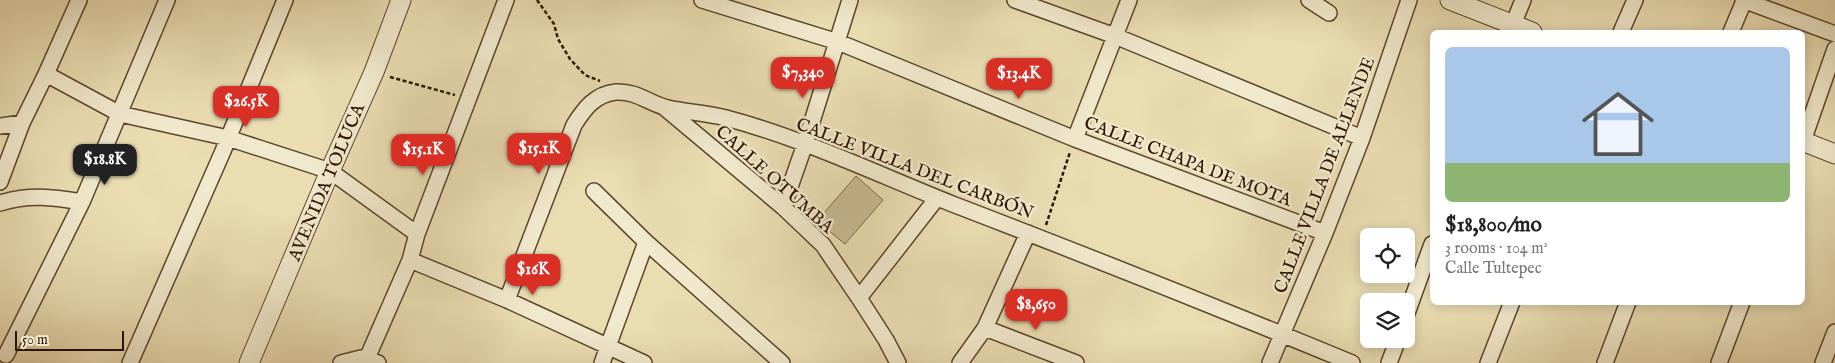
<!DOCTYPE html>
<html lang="en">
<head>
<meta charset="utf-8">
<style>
  body { margin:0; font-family:"IM FELL English",serif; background:#f2f2f2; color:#222; height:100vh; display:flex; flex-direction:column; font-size:19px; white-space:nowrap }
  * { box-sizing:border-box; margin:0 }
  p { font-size:16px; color:#767676 }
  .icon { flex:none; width:28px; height:28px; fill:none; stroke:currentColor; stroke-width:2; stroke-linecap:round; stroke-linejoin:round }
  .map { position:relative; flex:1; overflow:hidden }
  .sheet { position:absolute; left:1430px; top:30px; width:375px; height:275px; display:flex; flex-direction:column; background:#fff; border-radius:8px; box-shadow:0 2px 12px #0003 }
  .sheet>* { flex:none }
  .fabs { position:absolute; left:1360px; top:228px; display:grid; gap:10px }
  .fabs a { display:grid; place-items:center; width:55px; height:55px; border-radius:8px; background:#fff; box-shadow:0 2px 12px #0003; font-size:25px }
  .scale { position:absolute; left:15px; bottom:12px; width:109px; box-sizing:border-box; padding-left:5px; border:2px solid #2d1300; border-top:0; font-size:14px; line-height:18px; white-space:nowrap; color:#2d1300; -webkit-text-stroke:4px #f1e9cd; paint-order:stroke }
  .price { position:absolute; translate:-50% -42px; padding:0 11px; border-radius:10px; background:#d93025; color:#fff; font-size:16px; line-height:32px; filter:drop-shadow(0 1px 2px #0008) }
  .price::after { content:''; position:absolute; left:50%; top:30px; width:15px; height:11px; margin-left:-8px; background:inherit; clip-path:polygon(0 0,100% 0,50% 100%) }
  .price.current { background:#222; color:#fff }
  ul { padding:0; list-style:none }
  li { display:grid; align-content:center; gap:10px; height:265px; padding:0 15px }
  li+li { border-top:1px solid #e0e0e0 }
  li span { display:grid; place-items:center; height:155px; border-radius:8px; color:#555 }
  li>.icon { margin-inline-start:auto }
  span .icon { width:90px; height:90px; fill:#fffc; stroke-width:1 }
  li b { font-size:21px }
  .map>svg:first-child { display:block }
</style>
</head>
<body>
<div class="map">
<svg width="1835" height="363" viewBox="0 0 1835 363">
  <rect width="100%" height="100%" fill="#eaddb2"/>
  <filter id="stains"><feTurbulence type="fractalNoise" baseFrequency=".004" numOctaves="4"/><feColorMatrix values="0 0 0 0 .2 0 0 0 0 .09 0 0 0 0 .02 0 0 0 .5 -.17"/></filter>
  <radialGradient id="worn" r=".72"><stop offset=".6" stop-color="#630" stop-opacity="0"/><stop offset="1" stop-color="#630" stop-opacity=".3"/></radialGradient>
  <path fill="#cabb94" stroke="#7c674a" d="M856 176 883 200 845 244 817 221Z"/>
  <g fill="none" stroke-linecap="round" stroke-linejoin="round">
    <g stroke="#5c462c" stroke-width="18">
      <path id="minor" d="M702 0 838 42 1075 139 1325 233
        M1015 0 1115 36 1362 138
        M1309 0 1329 13
        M1743 0 1835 34
        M1510 32 1523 0
        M1621 32 1635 0
        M1731 32 1744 1
        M46 74 120 114 228 138 330 171 417 234
        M665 108 783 207 823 245 859 298 886 340 898 363
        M0 126 22 123
        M1075 139 1129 0
        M1803 141 1835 49
        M0 182 22 123 46 74 79 0
        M594 191 646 242 782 363
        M0 203C30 194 52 197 82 202
        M783 207 805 144 850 0
        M410 260 507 300 644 363
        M859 298 937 198
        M507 300 574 125C584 109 595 94 616 92 638 91 649 104 668 108 687 112 706 113 726 118 805 139 879 175 955 205 1088 256 1221 309 1352 363
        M1406 316 1432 244
        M985 328 1076 363
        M6 355 82 202 167 0
        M130 363 223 151 285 0
        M341 363 361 358 378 363
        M365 363 410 260 417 234 506 0
        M602 363 646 242
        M960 363 985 328 1028 233
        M1270 363 1325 233 1362 138 1409 0
        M1389 363 1398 339
        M1488 363 1512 302
        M1605 363 1628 302
        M1719 363 1742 302
        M1823 363 1835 332"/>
    </g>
    <g stroke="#5c462c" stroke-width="21">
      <path id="tertiary" d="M1450 0 1532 32
        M1802 141 1835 154
        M249 363 330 171 374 72 401 0"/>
    </g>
    <path stroke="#2d1300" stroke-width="2.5" stroke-dasharray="4 2.5" stroke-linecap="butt" d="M537 0 554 24 558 39 570 59 585 75 600 81
      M390 77 455 95
      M1046 225 1070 152"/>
    <use href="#minor" stroke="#f1e9cd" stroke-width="15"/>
    <use href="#tertiary" stroke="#f1e9cd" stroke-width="19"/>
  </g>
  <g text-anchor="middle" stroke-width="5" stroke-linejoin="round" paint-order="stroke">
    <g font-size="18" fill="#2d1300" stroke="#f1e9cd">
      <text transform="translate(1188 161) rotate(21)" y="6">CALLE CHAPA DE MOTA</text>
      <text transform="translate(915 168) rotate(21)" y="6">CALLE VILLA DEL CARBÓN</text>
      <text transform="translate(1324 175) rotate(-69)" y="6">CALLE VILLA DE ALLENDE</text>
      <text transform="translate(775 179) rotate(42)" y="6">CALLE OTUMBA</text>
      <text transform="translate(326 182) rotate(-67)" y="6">AVENIDA TOLUCA</text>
    </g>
  </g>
  <rect width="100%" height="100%" filter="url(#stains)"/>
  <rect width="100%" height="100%" fill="url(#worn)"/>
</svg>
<div class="fabs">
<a><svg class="icon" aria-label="locate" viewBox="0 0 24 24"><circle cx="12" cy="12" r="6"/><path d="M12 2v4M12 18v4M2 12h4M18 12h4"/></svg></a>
<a><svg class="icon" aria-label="layers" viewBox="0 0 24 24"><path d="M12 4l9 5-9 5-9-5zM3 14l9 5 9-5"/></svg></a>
</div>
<div class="scale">50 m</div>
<b class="price" style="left:803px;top:99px">$7,340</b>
<b class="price" style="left:1019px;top:100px">$13.4K</b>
<b class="price" style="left:246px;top:128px">$26.5K</b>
<b class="price" style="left:539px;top:175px">$15.1K</b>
<b class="price" style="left:423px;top:176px">$15.1K</b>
<b class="price current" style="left:105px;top:186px">$18.8K</b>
<b class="price" style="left:533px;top:296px">$16K</b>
<b class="price" style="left:1036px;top:331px">$8,650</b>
<section class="sheet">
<ul>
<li><span style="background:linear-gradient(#a9c7e8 75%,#8fb573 0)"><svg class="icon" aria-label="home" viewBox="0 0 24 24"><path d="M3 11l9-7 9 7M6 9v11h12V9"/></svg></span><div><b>$18,800/mo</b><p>3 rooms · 104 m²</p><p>Calle Tultepec</p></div></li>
</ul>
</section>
</div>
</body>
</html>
